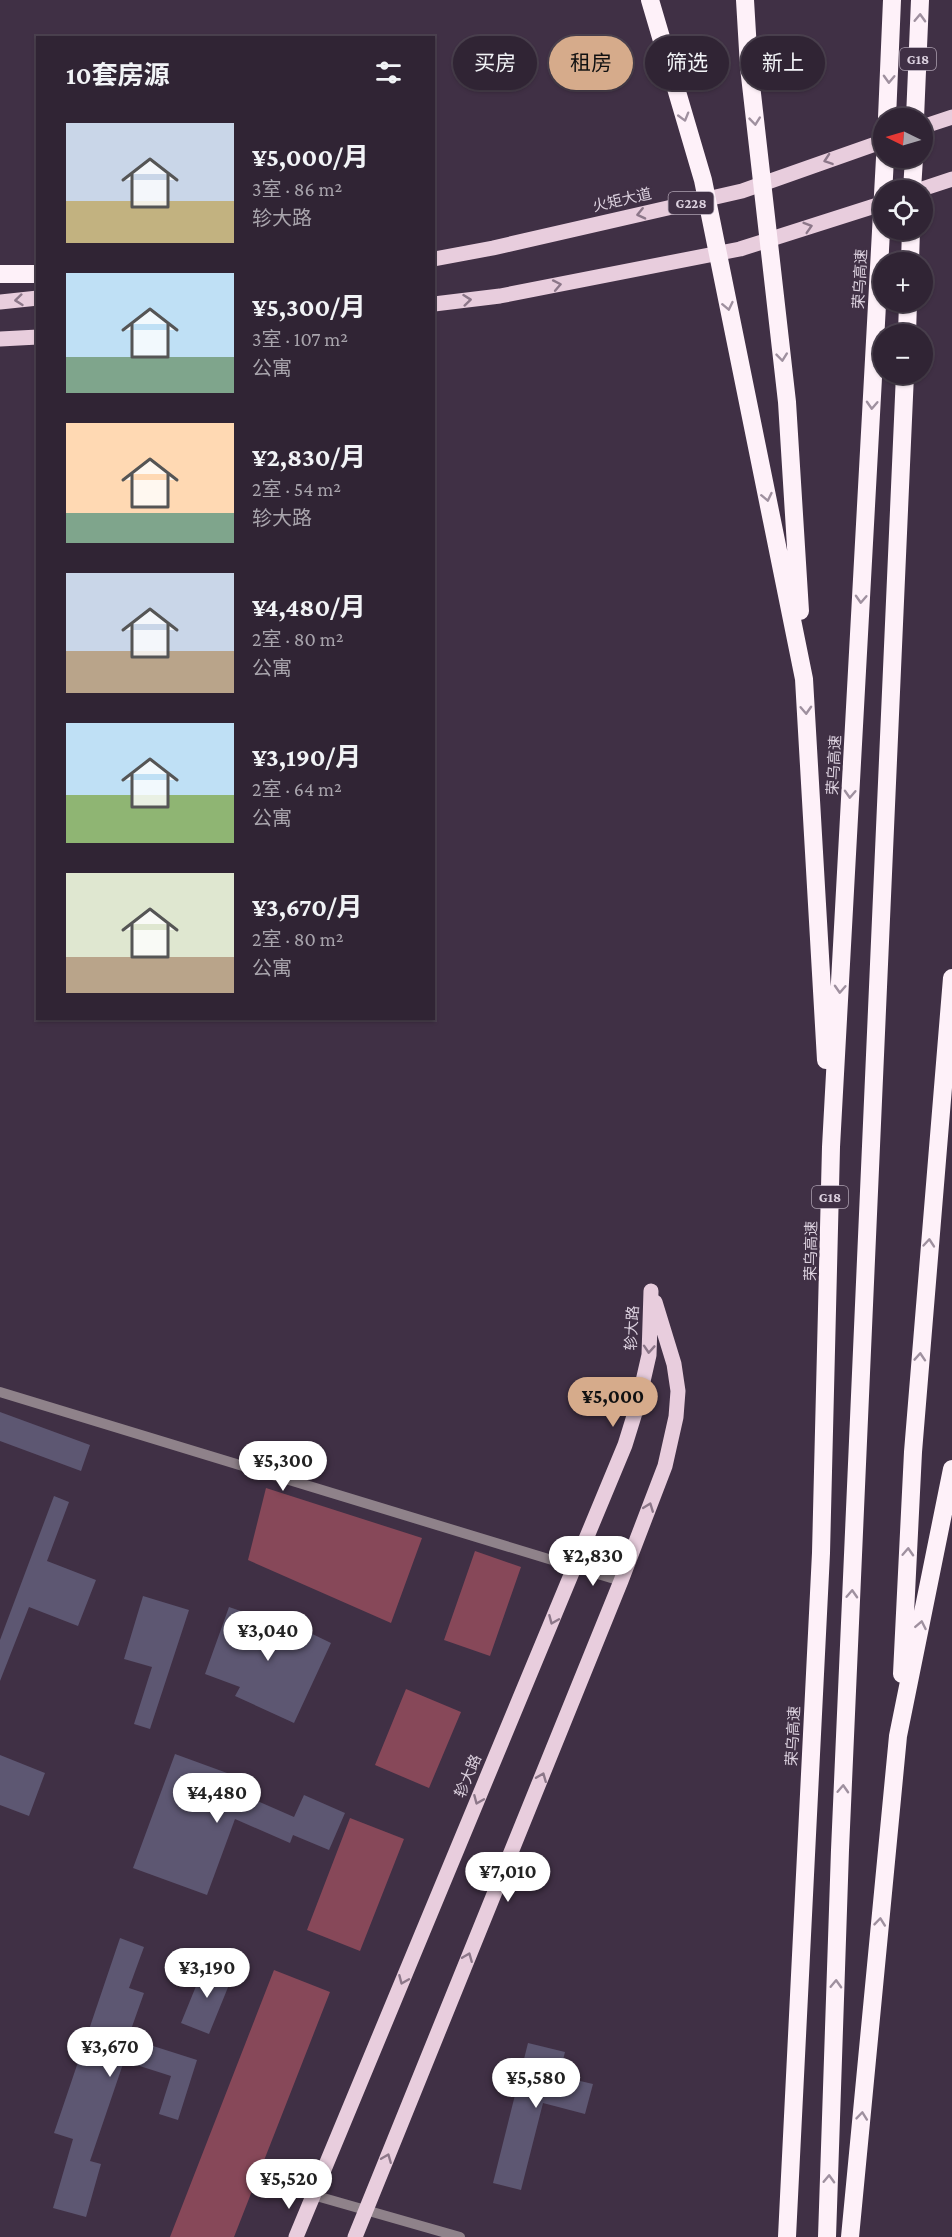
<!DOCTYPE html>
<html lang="zh">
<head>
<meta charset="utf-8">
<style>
  body { margin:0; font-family:"Crimson Pro","Noto Sans SC",serif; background:#3c3040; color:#f1f3f6; height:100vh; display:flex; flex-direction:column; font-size:22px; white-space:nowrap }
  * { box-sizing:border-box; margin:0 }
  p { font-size:20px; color:#a8a4ac }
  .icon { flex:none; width:33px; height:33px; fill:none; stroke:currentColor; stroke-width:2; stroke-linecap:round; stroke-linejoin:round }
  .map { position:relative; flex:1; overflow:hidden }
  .sheet { position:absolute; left:36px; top:36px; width:399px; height:984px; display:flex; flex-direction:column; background:#302434; border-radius:0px; box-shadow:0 2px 4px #0004,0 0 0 2px #4b414f }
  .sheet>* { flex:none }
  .guide { position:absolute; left:453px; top:36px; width:408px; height:54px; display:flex; gap:12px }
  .needle { width:39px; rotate:275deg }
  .tools { position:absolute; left:873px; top:108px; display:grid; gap:12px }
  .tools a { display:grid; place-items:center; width:60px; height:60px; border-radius:50%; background:#302434; box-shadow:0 2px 4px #0004,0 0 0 2px #4b414f; font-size:30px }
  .price { position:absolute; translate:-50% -51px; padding:0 14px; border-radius:21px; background:#fff; color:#222; font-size:20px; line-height:39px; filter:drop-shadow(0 2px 3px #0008) }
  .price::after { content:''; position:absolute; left:50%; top:36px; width:18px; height:14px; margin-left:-9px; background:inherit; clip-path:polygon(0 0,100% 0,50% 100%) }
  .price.active { background:#d6ab8b; color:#111 }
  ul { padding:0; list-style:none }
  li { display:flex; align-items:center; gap:18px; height:150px; padding:0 30px }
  li span { display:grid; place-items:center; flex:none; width:168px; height:120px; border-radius:0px; color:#555 }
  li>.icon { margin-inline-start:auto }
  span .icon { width:72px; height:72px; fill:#fffc; stroke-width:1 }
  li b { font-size:26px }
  h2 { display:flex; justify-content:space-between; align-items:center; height:72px; padding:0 30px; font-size:26px }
  .pill { padding:0 21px; border-radius:27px; background:#302434; box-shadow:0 2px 4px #0004,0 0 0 2px #4b414f; font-size:21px; line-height:54px }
  .pill.active { background:#d6ab8b; color:#111 }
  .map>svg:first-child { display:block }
</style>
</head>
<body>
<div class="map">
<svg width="952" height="2237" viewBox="0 0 952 2237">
  <rect width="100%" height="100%" fill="#403045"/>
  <path fill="#874859" d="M266 1488 422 1538 391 1623 248 1560Z
    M475 1551 521 1567 490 1656 444 1640Z
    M406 1689 461 1712 429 1788 375 1765Z
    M350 1818 404 1839 360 1951 307 1930Z
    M274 1970 330 1992 234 2237H170Z"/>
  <path fill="#5d5772" d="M0 1412 90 1445 81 1471 0 1441Z
    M54 1496 69 1502 47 1561 96 1580 78 1626 29 1607 0 1681V1640Z
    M143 1596 189 1610 150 1729 134 1724 152 1667 124 1659Z
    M229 1607 270 1621 273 1615 331 1643 294 1723 235 1696 240 1687 205 1674Z
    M175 1754 249 1781 244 1795 294 1817 304 1795 345 1813 329 1850 293 1835 290 1843 235 1819 207 1895 133 1868Z
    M0 1755 45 1773 29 1816 0 1805Z
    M120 1938 144 1947 129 1988 144 1993 128 2038 197 2060 178 2120 159 2114 171 2076 124 2061 90 2161 101 2164 86 2217 53 2208 73 2139 54 2133Z
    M205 1964 233 1975 209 2034 181 2023Z
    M528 2043 565 2052 559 2076 593 2084 585 2114 543 2103 521 2190 493 2183Z"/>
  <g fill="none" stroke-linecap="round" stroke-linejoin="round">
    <path stroke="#8f828a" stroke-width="10" d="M0 1392 621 1581
      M313 2195 460 2237"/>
    <path stroke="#e8cddd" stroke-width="15" d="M922 127 952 117
      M919 190 952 179
      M434 259 493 248 742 191 884 141
      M0 302 38 298
      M434 304 500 296 740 249 884 203
      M0 339 38 337
      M296 2237 625 1445 638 1403 649 1355 651 1291
      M355 2237 621 1581 665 1466 676 1417 678 1391 674 1364 655 1302"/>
    <path stroke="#fef1f9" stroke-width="18" d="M650 0 703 180 804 679 826 1060
      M745 0 749 67 787 402 800 611
      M887 118 892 0
      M915 118 920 0
      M912 190 914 158
      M910 262 911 230
      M0 274H38
      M907 334 908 302
      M902 1674 913 1452 952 978
      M787 2237 821 1553 831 1147 885 158
      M827 2237 840 1850 905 374
      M850 2237 898 1736 952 1469"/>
  </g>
  <defs><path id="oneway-chevron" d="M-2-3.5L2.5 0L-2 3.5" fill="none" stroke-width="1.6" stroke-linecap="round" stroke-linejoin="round" transform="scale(1.5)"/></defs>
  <g stroke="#9f909f">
    <use href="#oneway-chevron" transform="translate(920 18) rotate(-88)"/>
    <use href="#oneway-chevron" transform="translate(889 79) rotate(92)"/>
    <use href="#oneway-chevron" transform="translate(684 117) rotate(74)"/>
    <use href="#oneway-chevron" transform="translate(755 121) rotate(84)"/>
    <use href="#oneway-chevron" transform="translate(728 306) rotate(78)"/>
    <use href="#oneway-chevron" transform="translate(782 357) rotate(84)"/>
    <use href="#oneway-chevron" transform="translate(872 405) rotate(93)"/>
    <use href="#oneway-chevron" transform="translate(767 497) rotate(78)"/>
    <use href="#oneway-chevron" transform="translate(861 599) rotate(93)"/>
    <use href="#oneway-chevron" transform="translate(806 710) rotate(87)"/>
    <use href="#oneway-chevron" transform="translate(850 794) rotate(93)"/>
    <use href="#oneway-chevron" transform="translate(840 989) rotate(93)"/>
    <use href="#oneway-chevron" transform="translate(929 1243) rotate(-85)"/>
    <use href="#oneway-chevron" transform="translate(920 1357) rotate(-86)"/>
    <use href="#oneway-chevron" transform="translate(908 1552) rotate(-87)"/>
    <use href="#oneway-chevron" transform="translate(852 1594) rotate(-87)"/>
    <use href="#oneway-chevron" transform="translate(921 1625) rotate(-79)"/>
    <use href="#oneway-chevron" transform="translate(843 1789) rotate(-87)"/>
    <use href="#oneway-chevron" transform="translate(880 1922) rotate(-84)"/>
    <use href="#oneway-chevron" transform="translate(836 1984) rotate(-88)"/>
    <use href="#oneway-chevron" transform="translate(862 2116) rotate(-84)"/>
    <use href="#oneway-chevron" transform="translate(829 2179) rotate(-88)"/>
  </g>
  <g stroke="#8c7789">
    <use href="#oneway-chevron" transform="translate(828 160) rotate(161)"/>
    <use href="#oneway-chevron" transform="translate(641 214) rotate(167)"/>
    <use href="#oneway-chevron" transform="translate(808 227) rotate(-17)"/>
    <use href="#oneway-chevron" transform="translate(557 285) rotate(-11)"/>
    <use href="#oneway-chevron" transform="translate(19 300) rotate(174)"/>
    <use href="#oneway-chevron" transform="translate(467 300) rotate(-6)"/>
    <use href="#oneway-chevron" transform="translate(649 1349) rotate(94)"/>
    <use href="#oneway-chevron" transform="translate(649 1507) rotate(-69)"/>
    <use href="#oneway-chevron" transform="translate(553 1620) rotate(113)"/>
    <use href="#oneway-chevron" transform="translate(542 1777) rotate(-68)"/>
    <use href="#oneway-chevron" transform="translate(478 1800) rotate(113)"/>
    <use href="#oneway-chevron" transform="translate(468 1957) rotate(-68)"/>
    <use href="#oneway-chevron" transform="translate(403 1980) rotate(113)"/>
    <use href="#oneway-chevron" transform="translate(387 2158) rotate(-68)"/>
  </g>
  <g text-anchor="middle" stroke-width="4.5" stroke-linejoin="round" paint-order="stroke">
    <g fill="#403045" stroke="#ada1b1" stroke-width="1.5">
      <rect x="900" y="48" width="36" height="22" rx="4.5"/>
      <rect x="668.5" y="192" width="45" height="22" rx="4.5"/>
      <rect x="812" y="1186" width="36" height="22" rx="4.5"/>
    </g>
    <g font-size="14" font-weight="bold" fill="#dcd1df">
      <text x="918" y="64">G18</text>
      <text x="691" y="208">G228</text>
      <text x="830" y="1202">G18</text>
    </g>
    <g font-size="15" fill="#dcd1df" stroke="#403045">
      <text transform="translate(622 200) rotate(-13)" y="5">火矩大道</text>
      <text transform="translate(860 279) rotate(-87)" y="5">荣乌高速</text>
      <text transform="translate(834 765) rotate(-87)" y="5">荣乌高速</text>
      <text transform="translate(811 1251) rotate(-89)" y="5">荣乌高速</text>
      <text transform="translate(632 1328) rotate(-87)" y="5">轸大路</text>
      <text transform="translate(793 1736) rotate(-87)" y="5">荣乌高速</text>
      <text transform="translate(468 1776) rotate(-67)" y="5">轸大路</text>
    </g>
  </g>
</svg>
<div class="tools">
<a><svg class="needle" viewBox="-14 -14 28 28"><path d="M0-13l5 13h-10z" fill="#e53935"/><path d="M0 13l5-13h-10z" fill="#a8a4ac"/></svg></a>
<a><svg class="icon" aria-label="locate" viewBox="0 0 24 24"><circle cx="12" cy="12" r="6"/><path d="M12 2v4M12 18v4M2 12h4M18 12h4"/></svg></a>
<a>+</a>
<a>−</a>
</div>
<b class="price active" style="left:613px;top:1428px">¥5,000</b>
<b class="price" style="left:283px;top:1492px">¥5,300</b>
<b class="price" style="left:593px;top:1587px">¥2,830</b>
<b class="price" style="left:268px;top:1662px">¥3,040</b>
<b class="price" style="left:217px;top:1824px">¥4,480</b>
<b class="price" style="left:508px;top:1903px">¥7,010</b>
<b class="price" style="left:207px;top:1999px">¥3,190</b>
<b class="price" style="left:110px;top:2078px">¥3,670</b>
<b class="price" style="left:536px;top:2109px">¥5,580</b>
<b class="price" style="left:289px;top:2210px">¥5,520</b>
<div class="guide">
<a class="pill">买房</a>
<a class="pill active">租房</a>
<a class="pill">筛选</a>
<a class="pill">新上</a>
</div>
<section class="sheet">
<h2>10套房源<svg class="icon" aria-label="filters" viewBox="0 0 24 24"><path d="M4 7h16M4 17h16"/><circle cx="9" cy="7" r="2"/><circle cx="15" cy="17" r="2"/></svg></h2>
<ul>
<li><span style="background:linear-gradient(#c9d6e8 65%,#c2b280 0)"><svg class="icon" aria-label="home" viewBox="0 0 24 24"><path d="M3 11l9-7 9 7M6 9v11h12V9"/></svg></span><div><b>¥5,000/月</b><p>3室 · 86 m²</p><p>轸大路</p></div></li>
<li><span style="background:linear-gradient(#bfe0f5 70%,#7fa58c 0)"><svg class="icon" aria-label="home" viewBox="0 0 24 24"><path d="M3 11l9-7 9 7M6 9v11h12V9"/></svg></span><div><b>¥5,300/月</b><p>3室 · 107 m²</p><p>公寓</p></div></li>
<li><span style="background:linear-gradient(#ffd9b3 75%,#7fa58c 0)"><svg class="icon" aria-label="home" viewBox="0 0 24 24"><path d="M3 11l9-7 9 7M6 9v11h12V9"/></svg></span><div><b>¥2,830/月</b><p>2室 · 54 m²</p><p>轸大路</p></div></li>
<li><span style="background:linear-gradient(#c9d6e8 65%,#b9a48a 0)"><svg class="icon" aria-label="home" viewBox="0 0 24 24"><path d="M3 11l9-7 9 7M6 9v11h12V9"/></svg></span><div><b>¥4,480/月</b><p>2室 · 80 m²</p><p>公寓</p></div></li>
<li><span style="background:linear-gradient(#bfe0f5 60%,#8fb573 0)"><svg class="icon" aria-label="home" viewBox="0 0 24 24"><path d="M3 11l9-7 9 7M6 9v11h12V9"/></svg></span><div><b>¥3,190/月</b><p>2室 · 64 m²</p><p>公寓</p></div></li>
<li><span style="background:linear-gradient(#dfe7d0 70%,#b9a48a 0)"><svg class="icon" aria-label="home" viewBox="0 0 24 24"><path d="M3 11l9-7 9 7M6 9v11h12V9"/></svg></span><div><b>¥3,670/月</b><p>2室 · 80 m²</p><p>公寓</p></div></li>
</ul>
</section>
</div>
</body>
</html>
